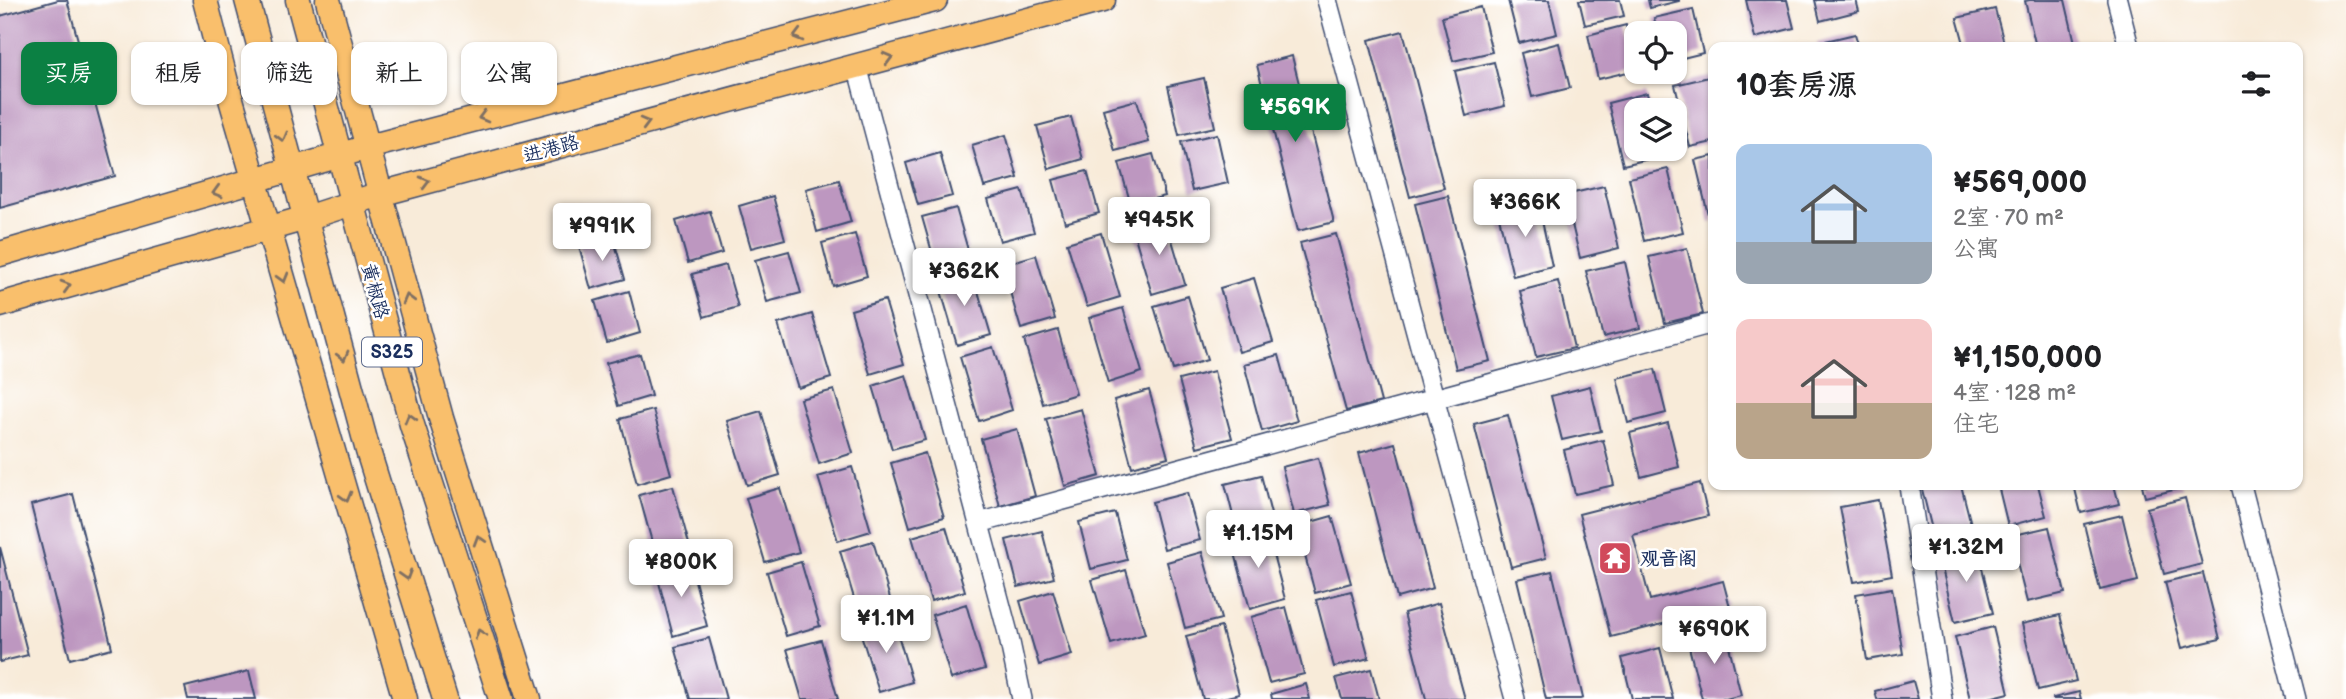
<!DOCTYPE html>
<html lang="zh">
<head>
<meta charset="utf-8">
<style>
  body { margin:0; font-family:"Balsamiq Sans","LXGW WenKai TC",sans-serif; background:#f6f6f6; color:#202124; height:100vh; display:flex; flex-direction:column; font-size:26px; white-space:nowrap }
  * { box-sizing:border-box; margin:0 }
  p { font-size:23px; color:#757577 }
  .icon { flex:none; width:38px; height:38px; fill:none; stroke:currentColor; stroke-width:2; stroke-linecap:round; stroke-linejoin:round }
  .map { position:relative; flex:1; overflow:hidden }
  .side { position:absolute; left:1708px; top:42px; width:595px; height:448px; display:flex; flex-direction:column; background:#fff; border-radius:14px; box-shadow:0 2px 5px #0004 }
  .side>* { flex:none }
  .banner { position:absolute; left:21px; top:42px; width:665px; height:63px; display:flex; gap:14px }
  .tools { position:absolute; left:1624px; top:21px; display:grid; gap:14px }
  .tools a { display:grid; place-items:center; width:63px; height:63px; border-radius:14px; background:#fff; box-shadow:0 2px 5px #0004; font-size:35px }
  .price { position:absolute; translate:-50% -60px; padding:0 16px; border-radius:7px; background:#fff; color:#222; font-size:23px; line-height:46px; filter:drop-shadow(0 2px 4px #0008) }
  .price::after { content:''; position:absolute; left:50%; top:42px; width:21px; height:16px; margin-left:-10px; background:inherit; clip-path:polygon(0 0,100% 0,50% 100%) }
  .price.on { background:#0b8043; color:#fff }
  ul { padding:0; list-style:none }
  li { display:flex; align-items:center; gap:21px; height:175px; padding:0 28px }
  li span { display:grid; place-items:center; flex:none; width:196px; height:140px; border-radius:14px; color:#555 }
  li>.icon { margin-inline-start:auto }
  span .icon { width:84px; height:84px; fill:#fffc; stroke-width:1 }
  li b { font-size:30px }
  h2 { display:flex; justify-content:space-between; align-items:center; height:84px; padding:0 28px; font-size:30px }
  .chip { padding:0 24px; border-radius:14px; background:#fff; box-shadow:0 2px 5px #0004; font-size:24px; line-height:63px }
  .chip.on { background:#0b8043; color:#fff }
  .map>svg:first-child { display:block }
</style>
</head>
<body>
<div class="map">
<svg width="2346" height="699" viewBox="0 0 2346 699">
  <rect width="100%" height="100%" fill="#fff"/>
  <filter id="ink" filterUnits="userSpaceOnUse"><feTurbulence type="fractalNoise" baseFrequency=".0143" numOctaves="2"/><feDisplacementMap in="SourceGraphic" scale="14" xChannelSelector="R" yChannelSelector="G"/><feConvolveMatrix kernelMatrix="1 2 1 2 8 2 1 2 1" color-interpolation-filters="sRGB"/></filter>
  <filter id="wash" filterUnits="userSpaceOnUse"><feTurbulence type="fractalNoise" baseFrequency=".00686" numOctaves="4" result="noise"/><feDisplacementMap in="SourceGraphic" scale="28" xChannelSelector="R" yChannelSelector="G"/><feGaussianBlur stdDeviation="1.57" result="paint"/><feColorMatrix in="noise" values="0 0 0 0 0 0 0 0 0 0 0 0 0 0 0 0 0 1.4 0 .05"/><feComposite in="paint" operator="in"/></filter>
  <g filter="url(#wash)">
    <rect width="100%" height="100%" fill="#f8ebd9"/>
    <g id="blocks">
      <path fill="#bd97c0" d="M58 0H67L115 176 0 208V16Z
        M1508 0H1549L1557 34 1519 43Z
        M1579 0H1620L1624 16 1585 25Z
        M1648 0H1679V1L1650 8Z
        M1746 0H1787L1794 28 1755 38Z
        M1815 0H1856L1859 11 1820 21Z
        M2030 0H2065L2076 47H2036L2025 1Z
        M1481 7 1492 52 1453 61 1442 17Z
        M1693 9 1703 53 1675 60V33H1658L1654 18Z
        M1995 9 2005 47H1965L1957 18Z
        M1626 25 1636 70 1598 79 1588 35Z
        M1403 31 1444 188 1410 197 1369 40Z
        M1855 34 1859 47H1818L1817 43Z
        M1559 43 1570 88 1532 97 1521 53Z
        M1292 56 1334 222 1298 231 1257 65Z
        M1494 62 1505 106 1466 116 1455 71Z
        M1713 76V142L1690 147 1675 85Z
        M1204 78 1215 127 1179 135 1168 86Z
        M1647 93 1651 110H1636V149H1660L1662 156 1623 165 1608 103Z
        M1137 100 1149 142 1115 151 1103 109Z
        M1071 117 1083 159 1049 169 1037 126Z
        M1217 134 1228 183 1192 191 1181 142Z
        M1006 135 1018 178 984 187 972 145Z
        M940 153 952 196 918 205 906 163Z
        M1153 154 1165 196 1131 205 1119 163Z
        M1713 156V222L1710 223 1695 160Z
        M1668 169 1683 232 1644 241 1629 178Z
        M1087 171 1099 213 1065 223 1053 180Z
        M839 180 851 222 817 232 806 189Z
        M1604 186 1619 248 1580 258 1565 195Z
        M1022 190 1034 232 1000 241 988 199Z
        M773 196 785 239 751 248 739 206Z
        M1448 196 1490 361 1456 369 1415 204Z
        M1538 203 1552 266 1513 276 1498 213Z
        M956 208 968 250 934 259 922 217Z
        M710 211 722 253 688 263 676 221Z
        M1166 220 1185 284 1152 294 1133 230Z
        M1101 233 1120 297 1087 307 1067 243Z
        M855 234 867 276 833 286 822 243Z
        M1336 234 1381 402 1346 411 1300 243Z
        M613 237 625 279 591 289 579 246Z
        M1687 248 1703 314 1665 323 1649 257Z
        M789 251 801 293 767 302 755 260Z
        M1036 255 1055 319 1021 329 1002 265Z
        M1625 262 1640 328 1603 337 1586 271Z
        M726 265 738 307 704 317 692 274Z
        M972 271 991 335 957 345 938 281Z
        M1254 278 1273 342 1239 352 1220 288Z
        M1558 281 1574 348 1536 357 1520 291Z
        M629 291 640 333 607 343 595 301Z
        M1188 296 1207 360 1173 370 1154 306Z
        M885 300 904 364 870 374 851 310Z
        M1123 308 1142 372 1108 383 1089 318Z
        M812 314 831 378 798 388 778 324Z
        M1058 330 1076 394 1043 404 1024 340Z
        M993 347 1012 410 979 421 960 357Z
        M640 354 651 396 618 406 606 363Z
        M1279 355 1297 421 1262 431 1244 364Z
        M1655 369 1666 413 1628 423 1617 378Z
        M1214 371 1232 438 1197 447 1179 380Z
        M906 375 925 440 892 449 873 386Z
        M1590 386 1601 431 1562 440 1551 396Z
        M834 390 853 453 819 464 800 399Z
        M1149 390 1168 457 1132 467 1114 400Z
        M1081 409 1100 476 1065 486 1046 419Z
        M653 410 671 474 637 484 620 419Z
        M761 411 780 475 747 485 727 421Z
        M1508 415 1546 558 1511 567 1474 424Z
        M1668 423 1679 467 1641 477 1630 433Z
        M1017 429 1035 496 1000 506 981 439Z
        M1603 440 1614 485 1575 494 1564 450Z
        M1395 443 1433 588 1397 598 1359 453Z
        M925 453 944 517 910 527 891 463Z
        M1318 458 1330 505 1294 514 1282 467Z
        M852 467 871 531 838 541 818 477Z
        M1261 475 1273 522 1237 531 1225 484Z
        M1700 483 1708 516 1633 535 1650 600 1723 581 1730 607 1611 637 1579 514Z
        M1921 485H1961L1974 536 1936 546Z
        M1998 485H2038L2046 516 2008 526Z
        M2074 485H2114L2119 504 2081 513Z
        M2142 485H2182V488L2145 497Z
        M673 486 691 551 657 560 639 495Z
        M780 488 799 552 765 562 746 498Z
        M1187 493 1200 540 1164 549 1152 502Z
        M73 494 112 648 70 659 31 505Z
        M2185 498 2202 564 2164 574 2147 508Z
        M1878 500 1892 575 1854 582 1840 507Z
        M1115 513 1127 560 1091 569 1079 522Z
        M2122 515 2138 581 2100 590 2084 524Z
        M1332 516 1351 583 1315 593 1297 526Z
        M946 527 965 591 931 601 912 537Z
        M2049 527 2065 593 2027 602 2010 536Z
        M1042 531 1054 578 1018 587 1006 540Z
        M1267 532 1285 599 1250 609 1232 542Z
        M873 541 892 605 859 615 840 551Z
        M0 547 28 655 0 662Z
        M1977 547 1993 613 1955 622 1939 556Z
        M1202 552 1221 619 1185 628 1167 562Z
        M690 562 707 626 673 636 656 571Z
        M801 562 820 626 786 636 767 572Z
        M1126 570 1145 634 1111 644 1092 580Z
        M1552 571 1583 698 1580 699H1546L1517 579Z
        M2203 573 2220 639 2182 648 2165 582Z
        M1892 588 1903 654 1867 660 1856 594Z
        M1053 591 1072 655 1039 665 1020 601Z
        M1351 591 1369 658 1334 667 1316 600Z
        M1439 603 1465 699H1426L1404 613Z
        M966 604 985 669 951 679 932 615Z
        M1286 607 1304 674 1269 683 1251 617Z
        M2060 615 2076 681 2038 690 2022 624Z
        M893 618 912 682 879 692 859 628Z
        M1221 627 1239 694 1219 699H1203L1186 636Z
        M1993 627 2009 693 1985 699H1970L1955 637Z
        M1725 630 1741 695 1726 699H1702L1687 639Z
        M709 638 726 699H690L675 647Z
        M821 640 838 699H802L787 649Z
        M1660 648 1673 699H1632L1622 658Z
        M1371 669 1379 699H1342L1336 678Z
        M249 671 256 699H188L185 687Z
        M1913 681 1918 699H1877L1875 691Z
        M1306 684 1310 699H1272L1271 694Z
        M2079 692 2081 699H2053V698Z"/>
    </g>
  </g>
  <g filter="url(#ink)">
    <use href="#blocks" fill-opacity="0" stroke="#3c4b70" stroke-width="2"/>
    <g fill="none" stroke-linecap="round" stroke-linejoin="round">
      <g stroke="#3c4b70" stroke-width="22">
        <path id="minor" d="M1327 0 1515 699
          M2117 0 2129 47
          M857 66 1008 633 1022 699
          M1909 485 1942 699
          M2241 485 2296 699
          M979 523 1713 323"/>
      </g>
      <g stroke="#3c4b70" stroke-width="27">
        <path id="major" d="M205 0 226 82 405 699
          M247 0 368 451 445 699
          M298 0 412 425 501 699
          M328 0 441 418 529 699
          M0 254 368 147 935 0
          M0 305 306 218 380 194 1103 0"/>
      </g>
      <use href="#minor" stroke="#fff" stroke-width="19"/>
      <use href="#major" stroke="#f9bf6c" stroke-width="24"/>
    </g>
    <defs><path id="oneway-chevron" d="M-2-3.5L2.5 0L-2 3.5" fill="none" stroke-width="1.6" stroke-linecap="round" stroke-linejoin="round" transform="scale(1.75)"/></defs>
    <g stroke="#7f7064">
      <use href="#oneway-chevron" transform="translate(798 36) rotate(165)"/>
      <use href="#oneway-chevron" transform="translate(888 58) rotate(-15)"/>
      <use href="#oneway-chevron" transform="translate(483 117) rotate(165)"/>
      <use href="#oneway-chevron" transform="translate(645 123) rotate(-15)"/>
      <use href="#oneway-chevron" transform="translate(282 137) rotate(75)"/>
      <use href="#oneway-chevron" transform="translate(425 182) rotate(-15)"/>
      <use href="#oneway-chevron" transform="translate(217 192) rotate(164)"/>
      <use href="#oneway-chevron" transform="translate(283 278) rotate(74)"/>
      <use href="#oneway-chevron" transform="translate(66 286) rotate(-16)"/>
      <use href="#oneway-chevron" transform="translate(408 299) rotate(-105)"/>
      <use href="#oneway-chevron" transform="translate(343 356) rotate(75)"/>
      <use href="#oneway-chevron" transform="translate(410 418) rotate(-106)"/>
      <use href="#oneway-chevron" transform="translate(346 497) rotate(74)"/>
      <use href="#oneway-chevron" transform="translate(479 540) rotate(-107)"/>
      <use href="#oneway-chevron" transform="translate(406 575) rotate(73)"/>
      <use href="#oneway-chevron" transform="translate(480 634) rotate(-108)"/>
    </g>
  </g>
  <defs>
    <g id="temple-square" transform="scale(1.75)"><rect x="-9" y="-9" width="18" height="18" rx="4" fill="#d1495b" stroke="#fff"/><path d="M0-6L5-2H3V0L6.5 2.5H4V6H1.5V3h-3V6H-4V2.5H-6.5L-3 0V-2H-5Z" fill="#fff"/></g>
  </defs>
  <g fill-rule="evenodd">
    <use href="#temple-square" x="1615" y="558"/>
  </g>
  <g text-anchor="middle" stroke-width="5" stroke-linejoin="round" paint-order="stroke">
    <rect fill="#fff" stroke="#5f6d8e" stroke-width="2" x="362" y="337.5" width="60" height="29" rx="5"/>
    <g font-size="18" font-weight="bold" fill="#1b2f5e">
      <text x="392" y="358">S325</text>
    </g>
    <g font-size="19" fill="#1b2f5e" stroke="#fff">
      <text transform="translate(551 148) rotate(-15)" y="7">进港路</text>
      <text transform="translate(376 291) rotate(75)" y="7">黄椒路</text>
    </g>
    <g font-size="19" font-weight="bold" fill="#1b2f5e" stroke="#fff" text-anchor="start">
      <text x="1640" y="565">观音阁</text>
    </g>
  </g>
</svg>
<div class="tools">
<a><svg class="icon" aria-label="locate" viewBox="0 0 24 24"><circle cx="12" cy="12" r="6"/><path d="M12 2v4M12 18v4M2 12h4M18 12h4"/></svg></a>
<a><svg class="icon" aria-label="layers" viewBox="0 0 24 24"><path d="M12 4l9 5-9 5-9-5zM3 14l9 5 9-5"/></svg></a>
</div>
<b class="price on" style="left:1295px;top:144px">¥569K</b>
<b class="price" style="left:1525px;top:239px">¥366K</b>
<b class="price" style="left:1159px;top:257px">¥945K</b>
<b class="price" style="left:602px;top:263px">¥991K</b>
<b class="price" style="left:964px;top:308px">¥362K</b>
<b class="price" style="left:1258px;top:570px">¥1.15M</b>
<b class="price" style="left:1966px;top:584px">¥1.32M</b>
<b class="price" style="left:681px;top:599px">¥800K</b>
<b class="price" style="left:886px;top:655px">¥1.1M</b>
<b class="price" style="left:1714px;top:666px">¥690K</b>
<div class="banner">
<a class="chip on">买房</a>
<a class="chip">租房</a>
<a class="chip">筛选</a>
<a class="chip">新上</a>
<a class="chip">公寓</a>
</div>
<section class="side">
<h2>10套房源<svg class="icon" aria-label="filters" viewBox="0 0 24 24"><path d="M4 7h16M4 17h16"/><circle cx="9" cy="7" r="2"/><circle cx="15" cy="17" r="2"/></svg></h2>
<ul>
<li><span style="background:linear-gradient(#a9c7e8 70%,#9aa5b1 0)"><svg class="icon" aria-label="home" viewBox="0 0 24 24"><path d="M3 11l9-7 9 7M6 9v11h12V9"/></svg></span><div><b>¥569,000</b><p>2室 · 70 m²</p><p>公寓</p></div></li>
<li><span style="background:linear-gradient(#f6c9c9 60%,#b9a48a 0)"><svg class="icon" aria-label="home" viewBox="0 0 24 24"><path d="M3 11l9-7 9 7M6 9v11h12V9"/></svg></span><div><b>¥1,150,000</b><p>4室 · 128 m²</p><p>住宅</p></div></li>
</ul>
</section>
</div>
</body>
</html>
